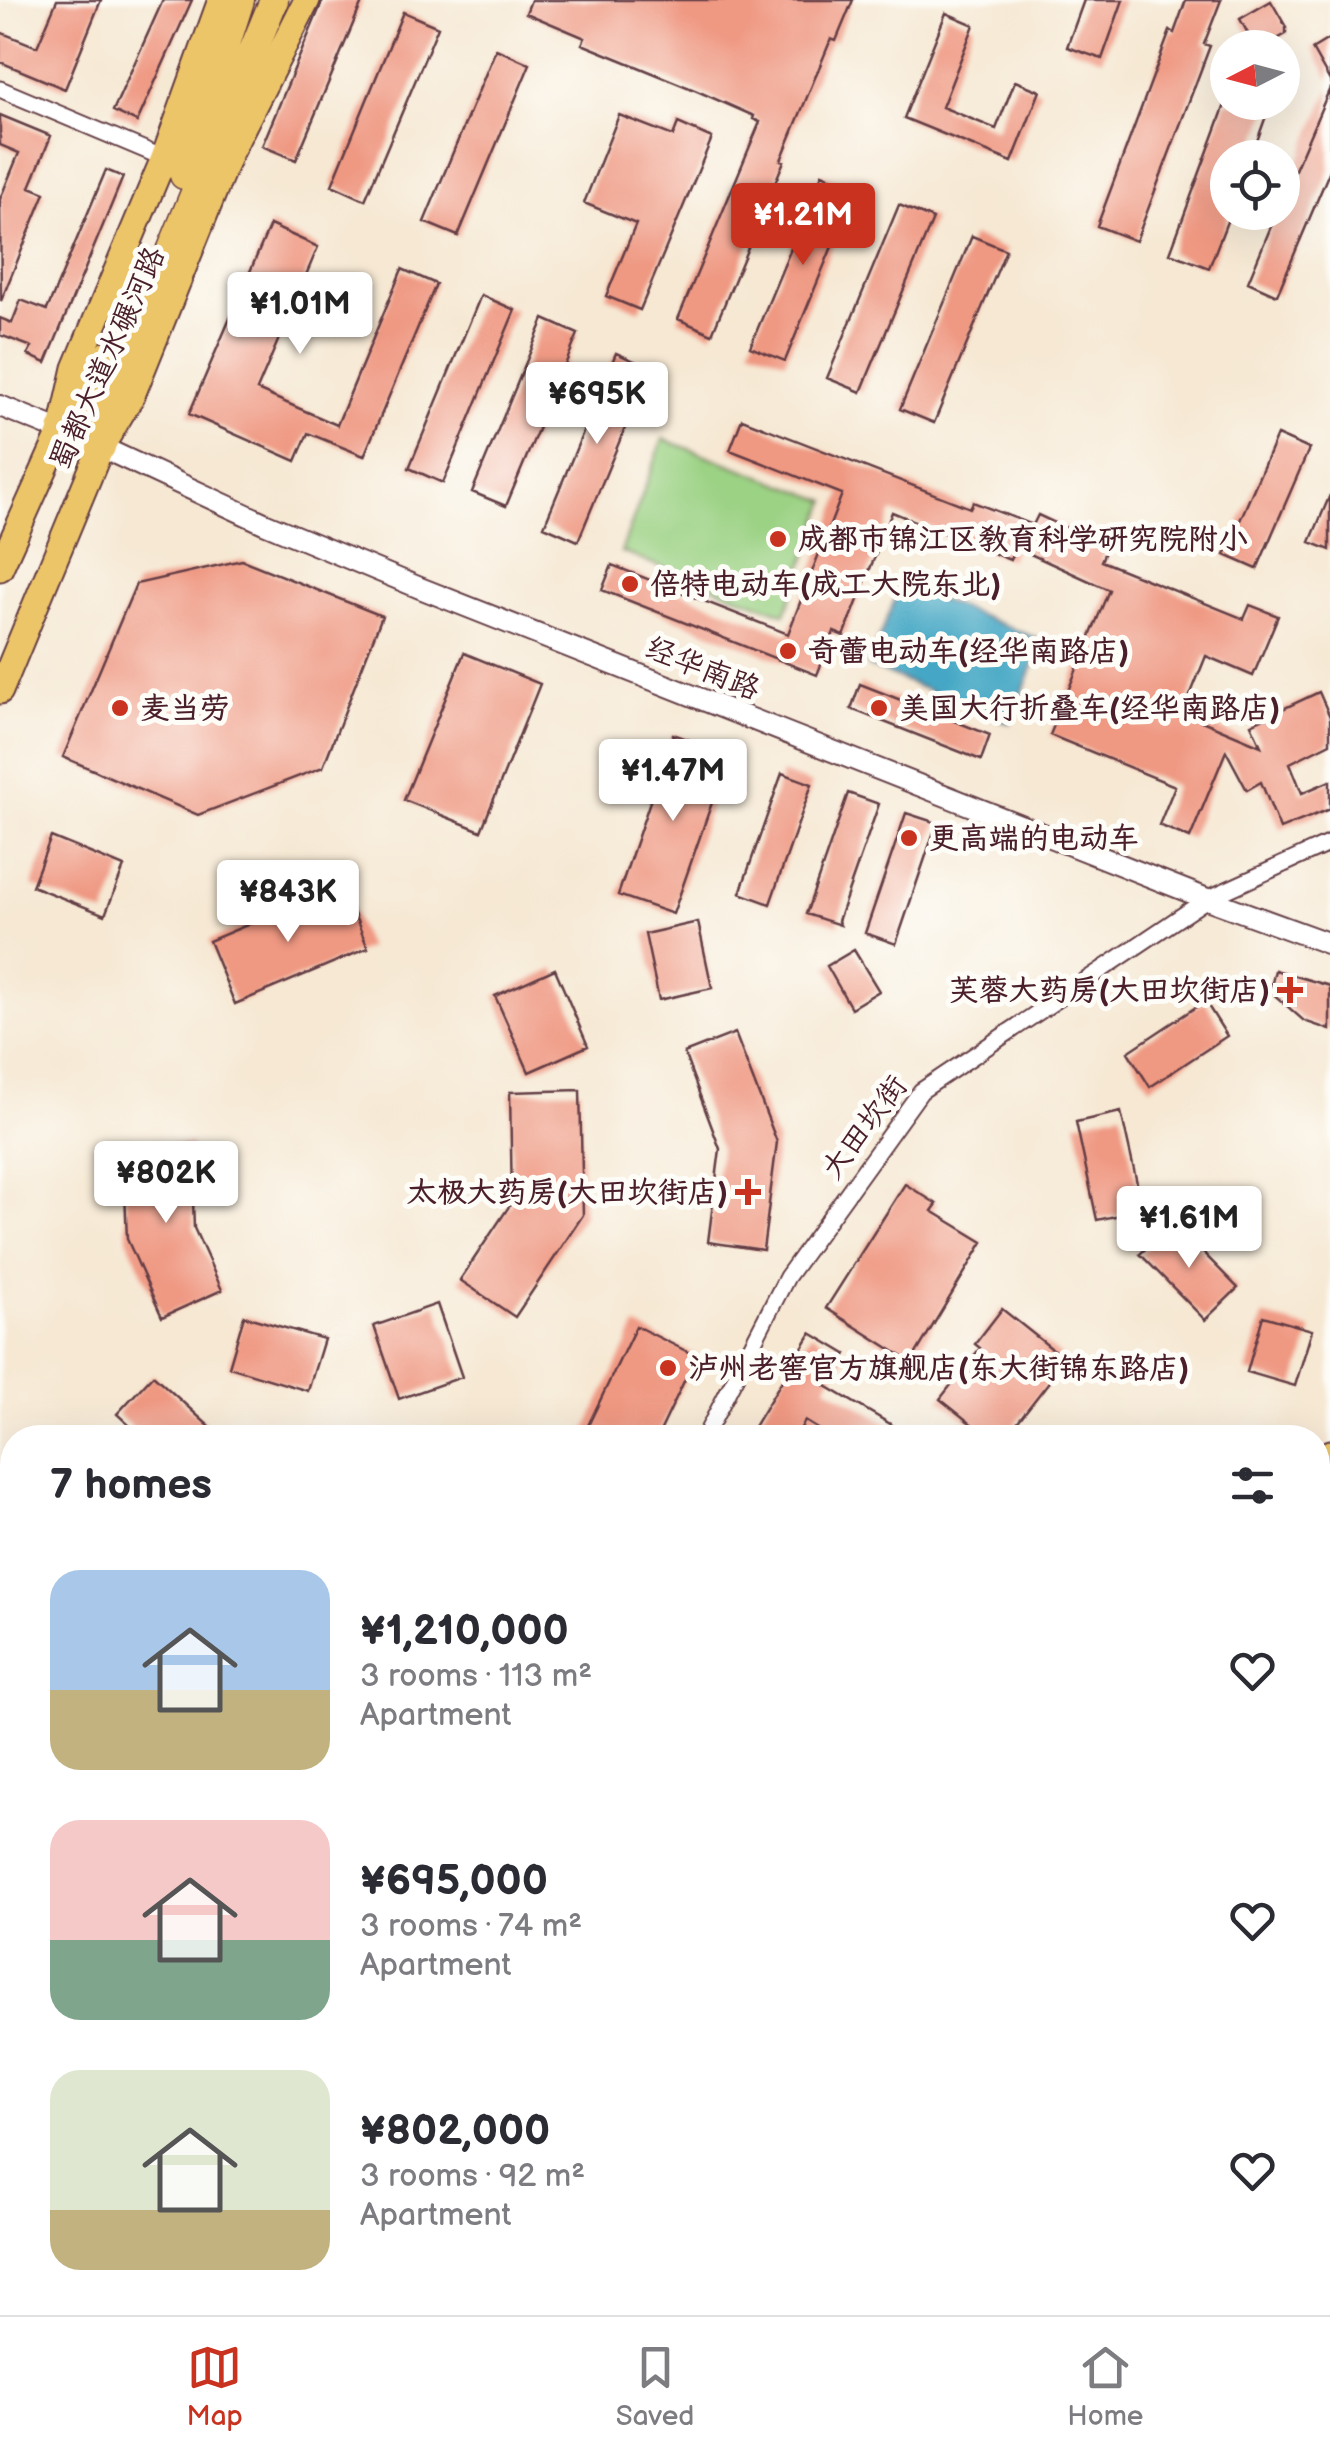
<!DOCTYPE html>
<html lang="en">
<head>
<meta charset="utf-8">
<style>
  body { margin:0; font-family:"Balsamiq Sans","LXGW WenKai TC",sans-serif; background:#f2f2f3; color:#2b2b33; height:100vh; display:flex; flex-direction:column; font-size:38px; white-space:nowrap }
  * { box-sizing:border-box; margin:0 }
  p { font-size:32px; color:#7c7c81 }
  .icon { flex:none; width:55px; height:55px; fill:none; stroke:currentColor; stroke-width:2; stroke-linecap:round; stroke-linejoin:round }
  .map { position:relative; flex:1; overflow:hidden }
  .side { position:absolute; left:0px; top:1425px; width:1330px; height:890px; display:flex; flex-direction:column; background:#fff; border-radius:40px 40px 0 0; box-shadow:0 10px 40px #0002 }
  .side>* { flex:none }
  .needle { width:65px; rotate:264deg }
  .controls { position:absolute; left:1210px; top:30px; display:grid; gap:20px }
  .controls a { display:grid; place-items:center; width:90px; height:90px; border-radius:50%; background:#fff; box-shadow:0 10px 40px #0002; font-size:50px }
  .price { position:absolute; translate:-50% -85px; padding:0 22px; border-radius:10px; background:#fff; color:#222; font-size:32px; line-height:65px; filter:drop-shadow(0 2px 5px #0008) }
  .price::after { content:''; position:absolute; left:50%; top:60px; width:30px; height:22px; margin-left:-15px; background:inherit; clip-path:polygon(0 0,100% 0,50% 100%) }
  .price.on { background:#c8321e; color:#fff }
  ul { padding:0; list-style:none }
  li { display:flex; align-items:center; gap:30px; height:250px; padding:0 50px }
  li span { display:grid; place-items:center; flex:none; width:280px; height:200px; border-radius:30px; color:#555 }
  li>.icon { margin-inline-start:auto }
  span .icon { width:120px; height:120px; fill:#fffc; stroke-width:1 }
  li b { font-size:42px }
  h2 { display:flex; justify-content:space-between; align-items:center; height:120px; padding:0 50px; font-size:42px }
  .dock { display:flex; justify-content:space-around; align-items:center; height:140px; border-top:2px solid #e1e1e2; background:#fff; font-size:28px; color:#7c7c81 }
  .dock a { display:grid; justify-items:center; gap:5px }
  .dock .on { color:#c8321e }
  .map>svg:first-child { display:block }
</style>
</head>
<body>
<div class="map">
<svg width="1330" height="2315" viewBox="0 0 1330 2315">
  <rect width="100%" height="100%" fill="#fdfcf7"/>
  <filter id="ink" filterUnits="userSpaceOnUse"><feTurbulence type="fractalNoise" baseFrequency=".01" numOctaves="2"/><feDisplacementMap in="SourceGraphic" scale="20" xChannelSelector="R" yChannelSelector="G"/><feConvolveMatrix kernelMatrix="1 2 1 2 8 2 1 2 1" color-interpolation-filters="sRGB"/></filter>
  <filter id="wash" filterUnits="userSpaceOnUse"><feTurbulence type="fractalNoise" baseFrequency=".0048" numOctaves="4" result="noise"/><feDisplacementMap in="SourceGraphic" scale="40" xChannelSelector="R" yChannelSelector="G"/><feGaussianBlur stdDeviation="2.25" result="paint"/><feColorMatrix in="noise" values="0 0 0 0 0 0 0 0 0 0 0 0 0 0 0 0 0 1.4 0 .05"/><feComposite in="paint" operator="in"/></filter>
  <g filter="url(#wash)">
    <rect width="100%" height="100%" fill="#f6e8d3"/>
    <path fill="#9bd284" stroke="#727858" stroke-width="2.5" d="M663 439 827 501 785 614 621 552Z"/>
    <path fill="#45a7c5" stroke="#486378" stroke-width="2.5" d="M901 584 1043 641 1010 723 868 666Z"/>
    <g id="blocks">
      <path fill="#ef9882" d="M57 0H101L65 89 0 62V32L37 47Z
        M163 0H192L137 122 113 111Z
        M323 0H363L296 160 262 146Z
        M531 0H853L836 41 831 39 781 160 784 161 712 334 678 319 760 122 753 119 754 116 697 91 582 44 585 38 526 13Z
        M1084 0H1123L1102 59 1067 47Z
        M1186 0H1221L1204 44 1210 46 1136 241 1097 226 1170 31 1174 33Z
        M1271 1 1286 27V34L1261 48H1256L1240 19Z
        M403 12 438 27 365 200 332 185Z
        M946 13 974 25 942 107 996 129 1015 81 1040 91 1012 162 904 118Z
        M1330 38V81L1312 49Z
        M496 49 530 64 458 236 424 222Z
        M1330 88V170L1277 295 1248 282 1277 212H1282V200Z
        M1226 102H1271L1251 158H1228V219L1209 268 1170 253Z
        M0 115 51 136 30 187 45 193 1 301 0 199 19 153 0 145Z
        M619 115 673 136 678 123 712 138 640 310 606 296 636 224 584 203Z
        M106 170 123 177 46 363 28 355 32 347 0 335V318L12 323 21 300 47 310Z
        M822 174 856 188 785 361 750 347Z
        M899 205 933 219 861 392 827 378Z
        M270 225 318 247 257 390 337 425 402 269 436 284 364 456 308 433 296 461 189 414Z
        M972 236 1006 250 934 423 900 409Z
        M481 295 515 310 443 483 409 468Z
        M544 319 578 334 506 506 472 492Z
        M616 353 650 368 578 541 544 526Z
        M742 419 970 508 973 502 1033 525 1038 515 1107 547 1101 561 1244 619 1250 605 1278 616 1253 676 1206 656 1183 713 1261 746 1251 724 1319 692 1330 717V743L1290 763 1302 793 1330 781V809L1280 829 1261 782 1247 790 1226 751 1190 838 1159 825 1175 786 1050 735 1109 590 1015 547 1010 560 892 512 844 636 834 632 817 675 602 590 612 565 788 634 842 494 730 450Z
        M1277 435 1309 449 1257 569 1225 555Z
        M1330 495V550L1310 542Z
        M242 560 382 616 323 767 198 815 63 757 136 584Z
        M464 653 540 684 481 831 404 800Z
        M860 684 990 735 981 760 851 709Z
        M673 734 729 754 673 914 618 895Z
        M782 773 812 784 770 904 740 893Z
        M848 793 879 804 838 921 840 925 806 914Z
        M906 813 937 823 896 944 865 933Z
        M51 837 124 867 105 915 32 886Z
        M342 885 368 948 235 1004 209 941Z
        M698 922 712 988 659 1000 645 934Z
        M854 950 879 991 851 1008 827 966Z
        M555 969 588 1046 529 1072 495 996Z
        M1275 970 1330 986V1030L1304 1021 1270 991Z
        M1205 1001 1227 1036 1150 1087 1128 1052Z
        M735 1033 777 1142 763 1250 708 1242 720 1149 684 1053Z
        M580 1090 583 1215 515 1317 460 1280 512 1202 510 1092Z
        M1121 1112 1143 1210 1097 1220 1076 1122Z
        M191 1144 194 1228 222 1290 162 1317 127 1239 123 1147Z
        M905 1184 937 1204 932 1211 983 1242 911 1362 826 1308Z
        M1173 1222 1238 1288 1205 1320 1140 1254Z
        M437 1304 462 1377 399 1399 374 1326Z
        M1002 1309 1066 1360 1005 1438H989L940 1399 980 1348 975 1344Z
        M244 1316 324 1339 308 1391 229 1367Z
        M1263 1316 1312 1330 1295 1386 1247 1372Z
        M636 1326 696 1356 657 1438H582Z
        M811 1333 846 1354 826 1386 914 1438H833L805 1421 795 1438H747Z
        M153 1375 222 1438H143L117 1414Z"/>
    </g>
  </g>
  <g filter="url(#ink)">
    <use href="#blocks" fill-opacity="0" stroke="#643d44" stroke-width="2.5"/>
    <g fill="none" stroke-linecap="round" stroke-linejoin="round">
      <g stroke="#643d44" stroke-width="19">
        <path id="minor" d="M0 89 164 158
          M704 1438 787 1277 921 1091 1207 899 1330 843
          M670 2315 672 2302"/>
      </g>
      <g stroke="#643d44" stroke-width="24">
        <path id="tertiary" d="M0 406 101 447 264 523 420 588 1207 899 1330 944
          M0 2312 7 2315"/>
      </g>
      <g stroke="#643d44" stroke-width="29">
        <path id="primary" d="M0 568 62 430 76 368 164 158 221 0
          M0 691 101 447 132 395 229 154 307 0
          M1318 1486 1330 1453
          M1318 1618 1330 1587
          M1019 2315 1023 2302
          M1068 2315 1072 2302"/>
      </g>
      <g stroke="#643d44" stroke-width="31">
        <path id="trunk" d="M184 175 240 0
          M62 430C83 406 98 383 110 354
          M101 447 115 388 274 0"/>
      </g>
      <use href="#minor" stroke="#fff" stroke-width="15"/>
      <use href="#tertiary" stroke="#fff" stroke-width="20"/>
      <use href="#primary" stroke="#edc569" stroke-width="25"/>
      <use href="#trunk" stroke="#edc569" stroke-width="28"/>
    </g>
  </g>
  <g fill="#c8321e" stroke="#fdfcf7" stroke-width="4">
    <circle cx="778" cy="539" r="10"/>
    <circle cx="630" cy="584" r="10"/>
    <circle cx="788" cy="651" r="10"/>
    <circle cx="120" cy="708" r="10"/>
    <circle cx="879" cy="708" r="10"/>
    <circle cx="909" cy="838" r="10"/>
    <path d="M1285 975h10v10h10v10h-10v10h-10v-10h-10v-10h10z"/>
    <path d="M743 1177h10v10h10v10h-10v10h-10v-10h-10v-10h10z"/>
    <circle cx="668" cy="1368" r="10"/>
  </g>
  <g text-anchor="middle" stroke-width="10" stroke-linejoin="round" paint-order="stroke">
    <g font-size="30" fill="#4a1f2b" stroke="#fdfcf7">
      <text transform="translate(107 358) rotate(-66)" y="10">蜀都大道水碾河路</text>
      <text transform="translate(703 668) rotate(22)" y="10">经华南路</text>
      <text transform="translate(864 1127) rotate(-53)" y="10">大田坎街</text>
    </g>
    <g font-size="30" font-weight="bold" fill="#4a1f2b" stroke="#fdfcf7" text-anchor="start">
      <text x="798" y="549">成都市锦江区教育科学研究院附小</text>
      <text x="650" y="594">倍特电动车(成工大院东北)</text>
      <text x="808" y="661">奇蕾电动车(经华南路店)</text>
      <text x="140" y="718">麦当劳</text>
      <text x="899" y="718">美国大行折叠车(经华南路店)</text>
      <text x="929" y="848">更高端的电动车</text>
      <text x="1270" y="1000" text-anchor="end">芙蓉大药房(大田坎街店)</text>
      <text x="728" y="1202" text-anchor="end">太极大药房(大田坎街店)</text>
      <text x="688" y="1378">泸州老窖官方旗舰店(东大街锦东路店)</text>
    </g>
  </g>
</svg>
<div class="controls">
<a><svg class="needle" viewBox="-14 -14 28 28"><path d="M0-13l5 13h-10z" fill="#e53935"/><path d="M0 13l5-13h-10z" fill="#7c7c81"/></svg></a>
<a><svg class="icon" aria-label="locate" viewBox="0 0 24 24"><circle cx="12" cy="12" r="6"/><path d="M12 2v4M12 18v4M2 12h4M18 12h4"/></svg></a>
</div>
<b class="price on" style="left:803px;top:268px">¥1.21M</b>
<b class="price" style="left:300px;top:357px">¥1.01M</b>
<b class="price" style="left:597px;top:447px">¥695K</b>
<b class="price" style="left:673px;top:824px">¥1.47M</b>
<b class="price" style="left:288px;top:945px">¥843K</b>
<b class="price" style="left:166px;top:1226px">¥802K</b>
<b class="price" style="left:1189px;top:1271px">¥1.61M</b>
<section class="side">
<h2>7 homes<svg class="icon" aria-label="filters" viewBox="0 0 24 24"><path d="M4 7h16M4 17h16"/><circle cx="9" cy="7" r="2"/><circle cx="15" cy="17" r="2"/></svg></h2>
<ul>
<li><span style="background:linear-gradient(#a9c7e8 60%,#c2b280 0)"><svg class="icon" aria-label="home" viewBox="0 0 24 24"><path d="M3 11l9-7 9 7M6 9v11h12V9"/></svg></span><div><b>¥1,210,000</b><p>3 rooms · 113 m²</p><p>Apartment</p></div><svg class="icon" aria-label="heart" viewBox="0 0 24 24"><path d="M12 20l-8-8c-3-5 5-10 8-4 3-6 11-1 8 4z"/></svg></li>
<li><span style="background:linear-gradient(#f6c9c9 60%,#7fa58c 0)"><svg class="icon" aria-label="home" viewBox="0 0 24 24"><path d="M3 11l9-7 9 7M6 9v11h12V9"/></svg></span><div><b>¥695,000</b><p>3 rooms · 74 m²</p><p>Apartment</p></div><svg class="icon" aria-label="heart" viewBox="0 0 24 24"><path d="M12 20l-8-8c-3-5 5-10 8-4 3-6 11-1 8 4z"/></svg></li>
<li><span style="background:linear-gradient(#dfe7d0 70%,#c2b280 0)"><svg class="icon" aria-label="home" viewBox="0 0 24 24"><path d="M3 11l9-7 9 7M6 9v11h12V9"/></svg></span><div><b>¥802,000</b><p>3 rooms · 92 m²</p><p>Apartment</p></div><svg class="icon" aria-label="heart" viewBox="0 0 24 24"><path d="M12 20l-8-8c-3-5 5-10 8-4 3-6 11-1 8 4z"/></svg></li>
</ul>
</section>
</div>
<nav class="dock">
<a class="on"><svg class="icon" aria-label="map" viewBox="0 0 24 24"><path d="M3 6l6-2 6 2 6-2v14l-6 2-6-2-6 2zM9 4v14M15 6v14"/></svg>Map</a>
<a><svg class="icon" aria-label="saved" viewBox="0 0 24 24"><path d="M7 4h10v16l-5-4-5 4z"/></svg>Saved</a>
<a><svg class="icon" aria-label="home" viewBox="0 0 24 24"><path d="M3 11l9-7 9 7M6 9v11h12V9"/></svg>Home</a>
</nav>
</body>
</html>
